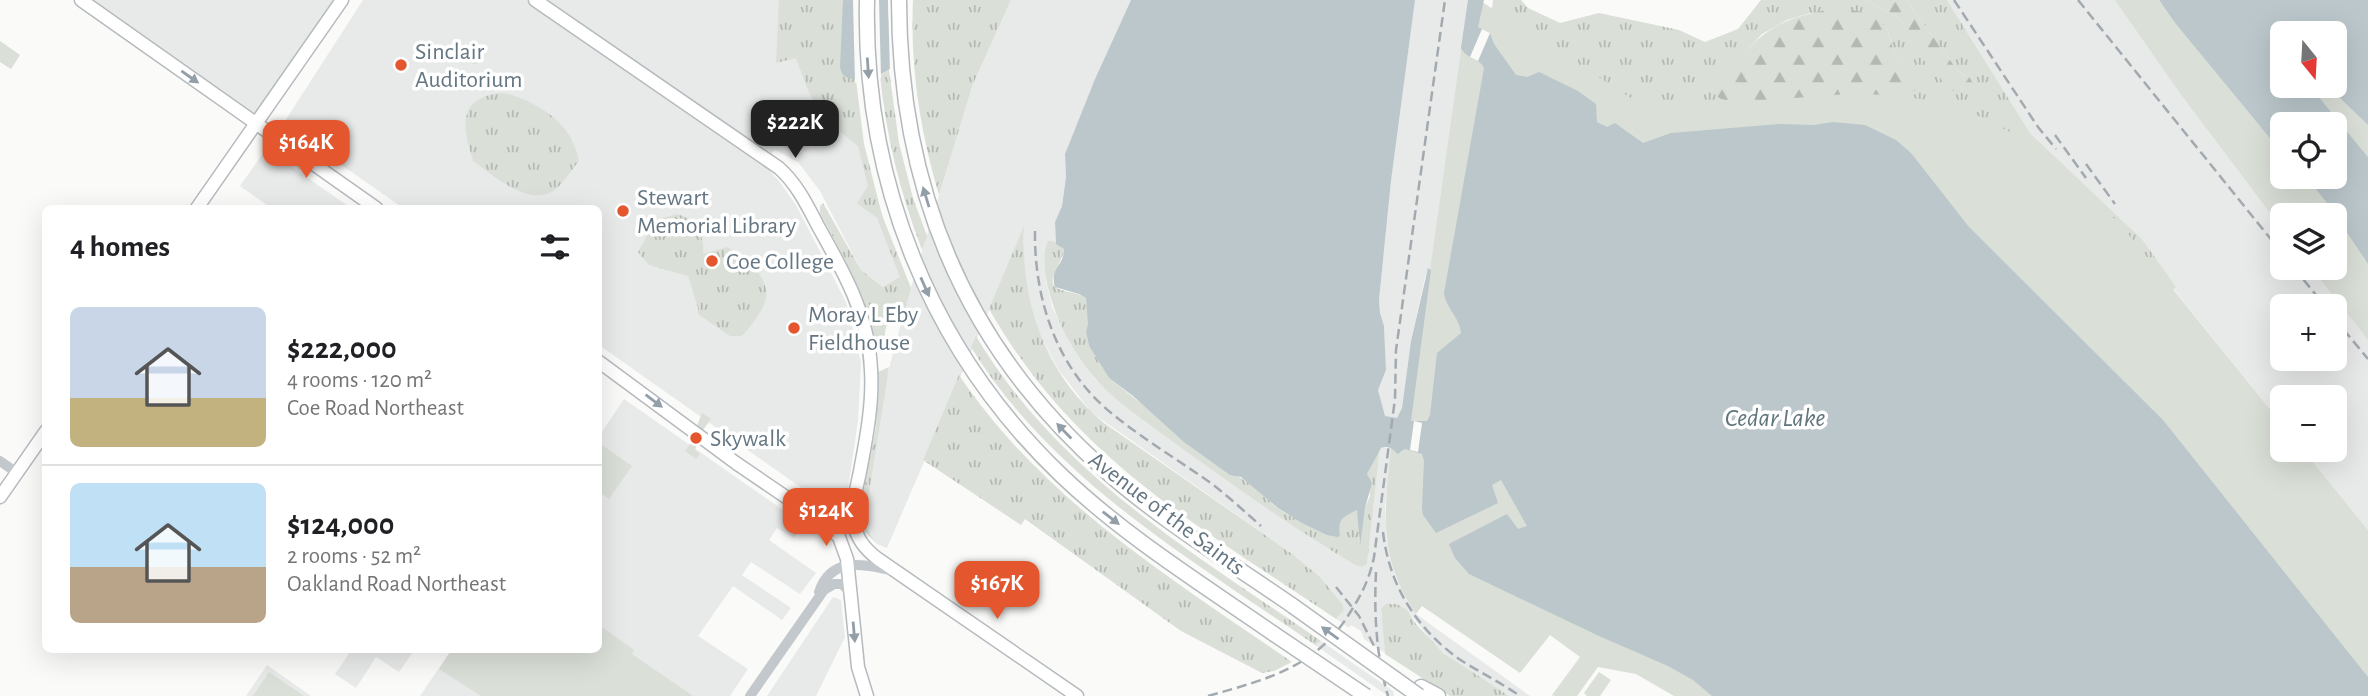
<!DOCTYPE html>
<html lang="en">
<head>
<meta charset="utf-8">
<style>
  body { margin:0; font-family:"Alegreya Sans",sans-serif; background:#f6f6f6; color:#202124; height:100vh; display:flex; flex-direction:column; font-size:26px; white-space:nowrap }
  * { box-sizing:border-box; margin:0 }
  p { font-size:23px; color:#757577 }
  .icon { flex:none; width:38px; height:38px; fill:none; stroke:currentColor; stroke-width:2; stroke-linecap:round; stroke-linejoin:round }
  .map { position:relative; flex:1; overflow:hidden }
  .sheet { position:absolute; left:42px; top:205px; width:560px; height:448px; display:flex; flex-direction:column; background:#fff; border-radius:10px; box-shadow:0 7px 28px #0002 }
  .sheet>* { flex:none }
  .needle { width:46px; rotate:162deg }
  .buttons { position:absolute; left:2270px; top:21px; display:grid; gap:14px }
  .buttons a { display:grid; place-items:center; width:77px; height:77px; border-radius:10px; background:#fff; box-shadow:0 7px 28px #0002; font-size:35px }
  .price { position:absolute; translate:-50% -60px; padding:0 16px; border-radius:14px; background:#e4572e; color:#fff; font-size:23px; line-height:46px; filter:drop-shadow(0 2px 4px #0008) }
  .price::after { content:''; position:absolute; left:50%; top:42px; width:21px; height:16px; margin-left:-10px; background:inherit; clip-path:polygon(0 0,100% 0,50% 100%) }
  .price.selected { background:#222; color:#fff }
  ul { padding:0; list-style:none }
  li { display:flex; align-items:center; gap:21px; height:175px; padding:0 28px }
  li+li { border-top:2px solid #e0e0e0 }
  li span { display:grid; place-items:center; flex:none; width:196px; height:140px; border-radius:10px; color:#555 }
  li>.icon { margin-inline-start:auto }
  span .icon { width:84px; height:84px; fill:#fffc; stroke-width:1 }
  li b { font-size:30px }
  h2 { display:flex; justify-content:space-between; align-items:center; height:84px; padding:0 28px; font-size:30px }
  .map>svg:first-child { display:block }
</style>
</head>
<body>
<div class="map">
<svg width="2368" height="696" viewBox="0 0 2368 696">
  <defs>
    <pattern id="grass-tufts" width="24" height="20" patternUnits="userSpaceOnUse" patternTransform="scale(1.75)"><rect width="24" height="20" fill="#dadfd7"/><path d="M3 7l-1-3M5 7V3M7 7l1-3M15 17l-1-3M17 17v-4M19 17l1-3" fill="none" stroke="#b4b9b4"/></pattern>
    <pattern id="forest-firs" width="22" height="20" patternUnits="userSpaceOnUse" patternTransform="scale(1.75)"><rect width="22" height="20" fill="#dadfd7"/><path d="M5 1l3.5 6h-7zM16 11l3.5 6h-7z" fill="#b4b9b4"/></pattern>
  </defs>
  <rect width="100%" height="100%" fill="#fafaf8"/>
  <path fill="#e8e9e9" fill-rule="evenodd" d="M81 0H341L255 123Z
    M363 0H526L762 163 779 181 796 205 846 302 861 363 858 421 846 502 837 513 599 345 598 208H403L283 124Z
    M538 0H843L842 82 905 290 898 298 861 270 820 191 798 162 775 150 765 159Z
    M1011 0H1131L1095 79 1065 154 1066 177 1062 206 1055 222 1056 244 1053 241 1045 258 1046 281 1052 307 1075 350 1096 380 1143 420 1220 476 1321 544 1361 567 1367 563 1380 448 1391 447 1385 507 1387 541 1395 577 1408 602 1416 614 1530 696H1509L1465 669 1437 648 1408 611 1381 609 1385 653 1364 639 1361 631 1351 625 1349 628 1336 619 1344 610 1343 605 1320 577 1291 553 1091 412 1058 369 1040 335 1033 314 1023 269 1024 229 887 548 877 544 868 531 865 518 886 380 908 297 973 84Z
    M1415 0H1468L1431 270 1430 268 1425 277 1411 341 1402 408 1400 416 1395 419 1384 416 1378 390 1386 370 1384 326 1380 313 1379 300 1391 181Z
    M1947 0H2118L2184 99 2282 229V268H2311L2368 340V530L2303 450H2334V397H2282V424L2174 290 2175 287 2142 239 2030 133ZM2282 306H2334V359H2282Z
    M266 149 351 208H271L240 186Z
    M624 399 803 524 794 538 777 528 769 540 816 573 800 594 751 562 742 575 791 608 782 620 733 586 698 636 748 669 730 696H420L452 649H598L599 436Z
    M833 597 841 600 845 637 816 696H767Z
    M1321 641 1393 691 1394 696H1388L1315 645Z
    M342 649H415L399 672 376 657 356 688 335 674 349 654Z
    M267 665 311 696H246Z"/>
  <path fill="url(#grass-tufts)" d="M779 0H853L854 64 864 144 882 215 911 288 905 309C886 323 886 320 884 344L876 349C867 297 845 259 820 213V206L823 203 861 270 883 287 900 277 877 218 857 203 868 186 858 146 834 127 820 110 809 93 796 58 776 63Z
    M913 0H1011L973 84 939 195C920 131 910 67 913 0Z
    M1493 0H1521L1528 8 1560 23 1599 13 1679 30 1705 42 1738 29 1761 0H1866L1896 16 1916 36 1921 57 1970 78 1958 71 1906 0H1947L2030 133 2142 239 2176 287 2172 291 1901 108 1904 68 1893 48 1887 28 1810 13 1787 20 1762 34 1745 52 1747 105 1661 127 1491 17Z
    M889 70 899 143 913 198 927 236 922 250C900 193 886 136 880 75Z
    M499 93C522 94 558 115 569 135 574 143 577 152 579 161 571 170 563 185 553 191 528 207 493 175 473 161 464 129 455 100 499 93Z
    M677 214C696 219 705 235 703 254L728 247C751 264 780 283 759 314 753 322 749 330 741 336H730L698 314V308L688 276 649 265 638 252 656 220Z
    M1024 226C1020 301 1045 374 1104 423L1291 553 1320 577 1343 605 1344 610 1336 619C1250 560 1152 503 1079 428 1044 393 1013 351 989 309Z
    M1048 241H1053L1064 249C1064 262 1042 282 1059 289 1068 293 1077 292 1086 298L1089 325 1086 332 1089 346 1109 378 1230 474C1250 478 1263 497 1279 509 1298 522 1318 528 1340 535 1338 518 1343 517 1357 509 1361 520 1358 533 1359 544L1365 508 1370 496 1367 474 1380 448 1367 564 1361 567 1354 564C1292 527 1232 485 1173 442 1149 424 1113 400 1095 378 1073 352 1056 321 1048 288 1045 275 1042 254 1048 241Z
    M976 336C1058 474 1192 552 1321 641L1315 645C1191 559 1052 479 971 347Z
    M889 367 865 518 868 531 877 544 866 533H863L860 520V509L876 427 878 372Z
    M959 375C1043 500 1170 578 1292 662L1274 671 1262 673 1181 631 1025 519 1021 525 923 460Z
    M1386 604H1397L1408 611 1416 624 1443 653 1509 696H1450L1385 654 1381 609Z"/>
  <path fill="url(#forest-firs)" d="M1866 0H1906L1958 71 1970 78 1975 88 1960 93 1951 90 1921 57 1915 36 1896 16Z
    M1838 8 1869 13 1887 28 1893 48 1916 89 1897 104 1747 105 1721 99 1715 95C1720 83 1728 74 1736 63 1766 24 1791 16 1838 8Z"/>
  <path fill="#dadfd7" d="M1468 0H1479L1648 109 1860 93 1951 102 2008 131 2057 165 2120 224 2282 424V450H2303L2368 530V696H1674L1636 674 1598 667 1577 696H1554L1552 695 1580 657 1550 635 1520 673 1422 606 1416 614C1378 559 1384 510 1391 447L1400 453 1405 449Z
    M2115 0H2159L2175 23 2282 153V177H2306L2326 202 2368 264V340L2311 268H2334V215H2282V229L2184 99Z
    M0 41 20 55 11 69 0 62Z
    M463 44 481 57 475 65 457 52Z
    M2310 86C2335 86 2351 108 2368 125V157Z
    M702 413 711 419 703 430 695 450 700 454 696 459 685 451 689 446Z
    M599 443 632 466 609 499 599 492Z
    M599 625 634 650 632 654 693 696H481L439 669 452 649H598Z
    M269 672 304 696H253Z
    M1599 672 1611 680 1600 696H1587L1584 693Z"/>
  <path fill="#bbc7cb" d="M843 0H888L891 68C880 77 855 85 843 75L840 68Z
    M1131 0H1415L1391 181 1379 300 1380 313 1384 326 1386 370 1378 390 1385 416 1397 418 1402 408 1411 341 1428 268 1431 270 1411 421H1427L1430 415 1437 353 1461 333C1460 318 1446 308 1444 293L1484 68C1480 58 1466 59 1461 48L1468 0H1484L1478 27 1490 33 1494 44 1516 75 1527 77 1539 72 1578 91 1596 104 1597 122 1607 127 1615 123 1643 143 1671 133 1779 124 1814 125 1833 122 1865 125 1896 140 1911 153 1969 227 2163 420 2368 677V696H1712L1693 680 1668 666 1599 636 1469 574 1455 558 1449 544 1507 514 1518 529 1527 526 1501 480 1492 485 1498 503 1436 533 1423 515 1422 508 1424 461 1422 454 1405 449 1398 454C1392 449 1390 445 1381 448L1367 474 1372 483 1365 508 1360 546 1357 510C1343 517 1338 518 1340 535L1338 537 1327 535 1302 523 1278 508 1241 477 1230 475 1184 442 1133 396 1109 378 1089 346 1086 332 1088 324 1086 298 1079 294 1055 287C1049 267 1064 267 1064 249L1056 244 1055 222 1062 206 1066 177 1065 154 1095 79Z
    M2159 0H2368V125L2338 96 2324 86H2334V33H2282V86H2310L2368 157V264L2326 202 2306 177H2334V124H2309L2300 117 2299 124H2282V153L2175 23Z"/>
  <path fill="#fafaf8" d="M853 0H879L881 78 855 83Z
    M888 0H893L897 64 890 74Z
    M1482 29 1490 33 1478 61 1470 57Z
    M1414 421 1422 423 1418 452 1410 450Z"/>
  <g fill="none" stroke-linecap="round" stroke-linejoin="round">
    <g stroke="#b5babe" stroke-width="15">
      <path id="major" d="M81 0 376 208
        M535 0 779 168C797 184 807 205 818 226 844 272 869 316 871 370 873 401 867 435 861 466 858 485 850 505 854 524 857 540 866 550 878 559L1077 696
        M197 208 342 0
        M598 361 736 463 821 521 839 537 847 559 858 667 867 696
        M0 497 46 431"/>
    </g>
    <g stroke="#b4b9bd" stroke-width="17">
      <path id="highway" d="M867 0C863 181 930 350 1062 476 1126 537 1202 584 1274 634
        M899 0C899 189 965 348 1108 473 1165 523 1231 563 1293 606
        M1421 687 1438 696"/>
    </g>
    <path stroke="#c3c8cc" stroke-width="10" d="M0 461 17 473
      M819 592C831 557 861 564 891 570
      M750 696 824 590 834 584H842L852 594"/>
    <use href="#major" stroke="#fff" stroke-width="12"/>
    <use href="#highway" stroke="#fff" stroke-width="14"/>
    <path stroke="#a2aab0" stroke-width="2.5" stroke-dasharray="10 5" stroke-linecap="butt" d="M1954 0 2038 127 2056 149
      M2078 0 2282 253
      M2055 135 2086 178
      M2086 164 2115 204
      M1035 231C1034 301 1058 372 1115 416 1146 441 1180 461 1212 484 1229 497 1245 512 1261 526
      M2294 268 2325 306
      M2334 318 2368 359
      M1383 532C1389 585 1416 628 1459 659 1479 672 1500 682 1520 696
      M1376 572C1374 614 1376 655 1388 696
      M1336 587 1359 616 1374 646
      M1208 696C1267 679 1317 668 1351 611 1362 594 1370 577 1374 557L1395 399 1396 350 1445 0"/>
    <g stroke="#b4b9bd" stroke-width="17" stroke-linecap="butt">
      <path id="highway-bridge" d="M1293 606 1419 696
        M1274 634 1366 696"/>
    </g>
    <use href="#highway-bridge" stroke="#fff" stroke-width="14"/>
  </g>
  <defs><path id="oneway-solid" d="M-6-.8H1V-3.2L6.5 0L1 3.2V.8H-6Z" transform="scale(1.75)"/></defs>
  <g fill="#939fa8">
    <use href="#oneway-solid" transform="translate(868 68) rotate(86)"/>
    <use href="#oneway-solid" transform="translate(190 77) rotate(35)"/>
    <use href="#oneway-solid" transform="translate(926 197) rotate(-107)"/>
    <use href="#oneway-solid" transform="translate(925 287) rotate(66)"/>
    <use href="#oneway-solid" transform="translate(654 401) rotate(37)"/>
    <use href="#oneway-solid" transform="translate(1064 431) rotate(-134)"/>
    <use href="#oneway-solid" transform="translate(1111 518) rotate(38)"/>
    <use href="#oneway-solid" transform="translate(854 632) rotate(85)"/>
    <use href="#oneway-solid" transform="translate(1330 633) rotate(-144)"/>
  </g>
  <g fill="#e4572e" stroke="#fff" stroke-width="2.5">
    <circle cx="401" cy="65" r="7"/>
    <circle cx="623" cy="211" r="7"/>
    <circle cx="712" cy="261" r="7"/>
    <circle cx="794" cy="328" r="7"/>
    <circle cx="696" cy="438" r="7"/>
  </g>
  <g text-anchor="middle" stroke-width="7" stroke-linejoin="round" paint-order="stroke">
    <g font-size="24" fill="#657683" stroke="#fff" text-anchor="start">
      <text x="415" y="59">Sinclair<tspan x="415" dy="28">Auditorium</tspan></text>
      <text x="637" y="205">Stewart<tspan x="637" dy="28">Memorial Library</tspan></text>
      <text x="726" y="269">Coe College</text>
      <text x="808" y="322">Moray L Eby<tspan x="808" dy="28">Fieldhouse</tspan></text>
      <text x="710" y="446">Skywalk</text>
    </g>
    <g font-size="24" fill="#657683" stroke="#fff">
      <text transform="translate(1167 513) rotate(37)" y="8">Avenue of the Saints</text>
    </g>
    <g font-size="26" font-style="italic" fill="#60757c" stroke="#fff">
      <text x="1775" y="426">Cedar Lake</text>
    </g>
  </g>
</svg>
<div class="buttons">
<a><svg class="needle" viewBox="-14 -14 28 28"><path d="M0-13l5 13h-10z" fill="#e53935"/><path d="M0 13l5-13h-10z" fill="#757577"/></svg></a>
<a><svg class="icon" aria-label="locate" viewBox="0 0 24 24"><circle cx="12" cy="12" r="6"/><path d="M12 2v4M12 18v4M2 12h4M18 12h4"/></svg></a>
<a><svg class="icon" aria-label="layers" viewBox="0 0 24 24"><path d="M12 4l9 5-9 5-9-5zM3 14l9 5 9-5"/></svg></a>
<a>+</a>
<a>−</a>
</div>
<b class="price selected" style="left:795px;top:160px">$222K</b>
<b class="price" style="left:306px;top:180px">$164K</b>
<b class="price" style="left:826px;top:548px">$124K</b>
<b class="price" style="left:997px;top:621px">$167K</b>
<section class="sheet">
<h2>4 homes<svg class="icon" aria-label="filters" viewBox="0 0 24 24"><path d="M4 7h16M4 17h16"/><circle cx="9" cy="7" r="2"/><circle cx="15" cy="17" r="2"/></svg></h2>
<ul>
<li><span style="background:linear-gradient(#c9d6e8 65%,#c2b280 0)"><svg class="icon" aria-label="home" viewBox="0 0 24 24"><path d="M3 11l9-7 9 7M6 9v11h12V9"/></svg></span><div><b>$222,000</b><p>4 rooms · 120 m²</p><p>Coe Road Northeast</p></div></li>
<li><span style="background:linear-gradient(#bfe0f5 60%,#b9a48a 0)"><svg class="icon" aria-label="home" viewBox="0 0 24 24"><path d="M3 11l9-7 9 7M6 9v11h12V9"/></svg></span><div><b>$124,000</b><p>2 rooms · 52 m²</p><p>Oakland Road Northeast</p></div></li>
</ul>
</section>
</div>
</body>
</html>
